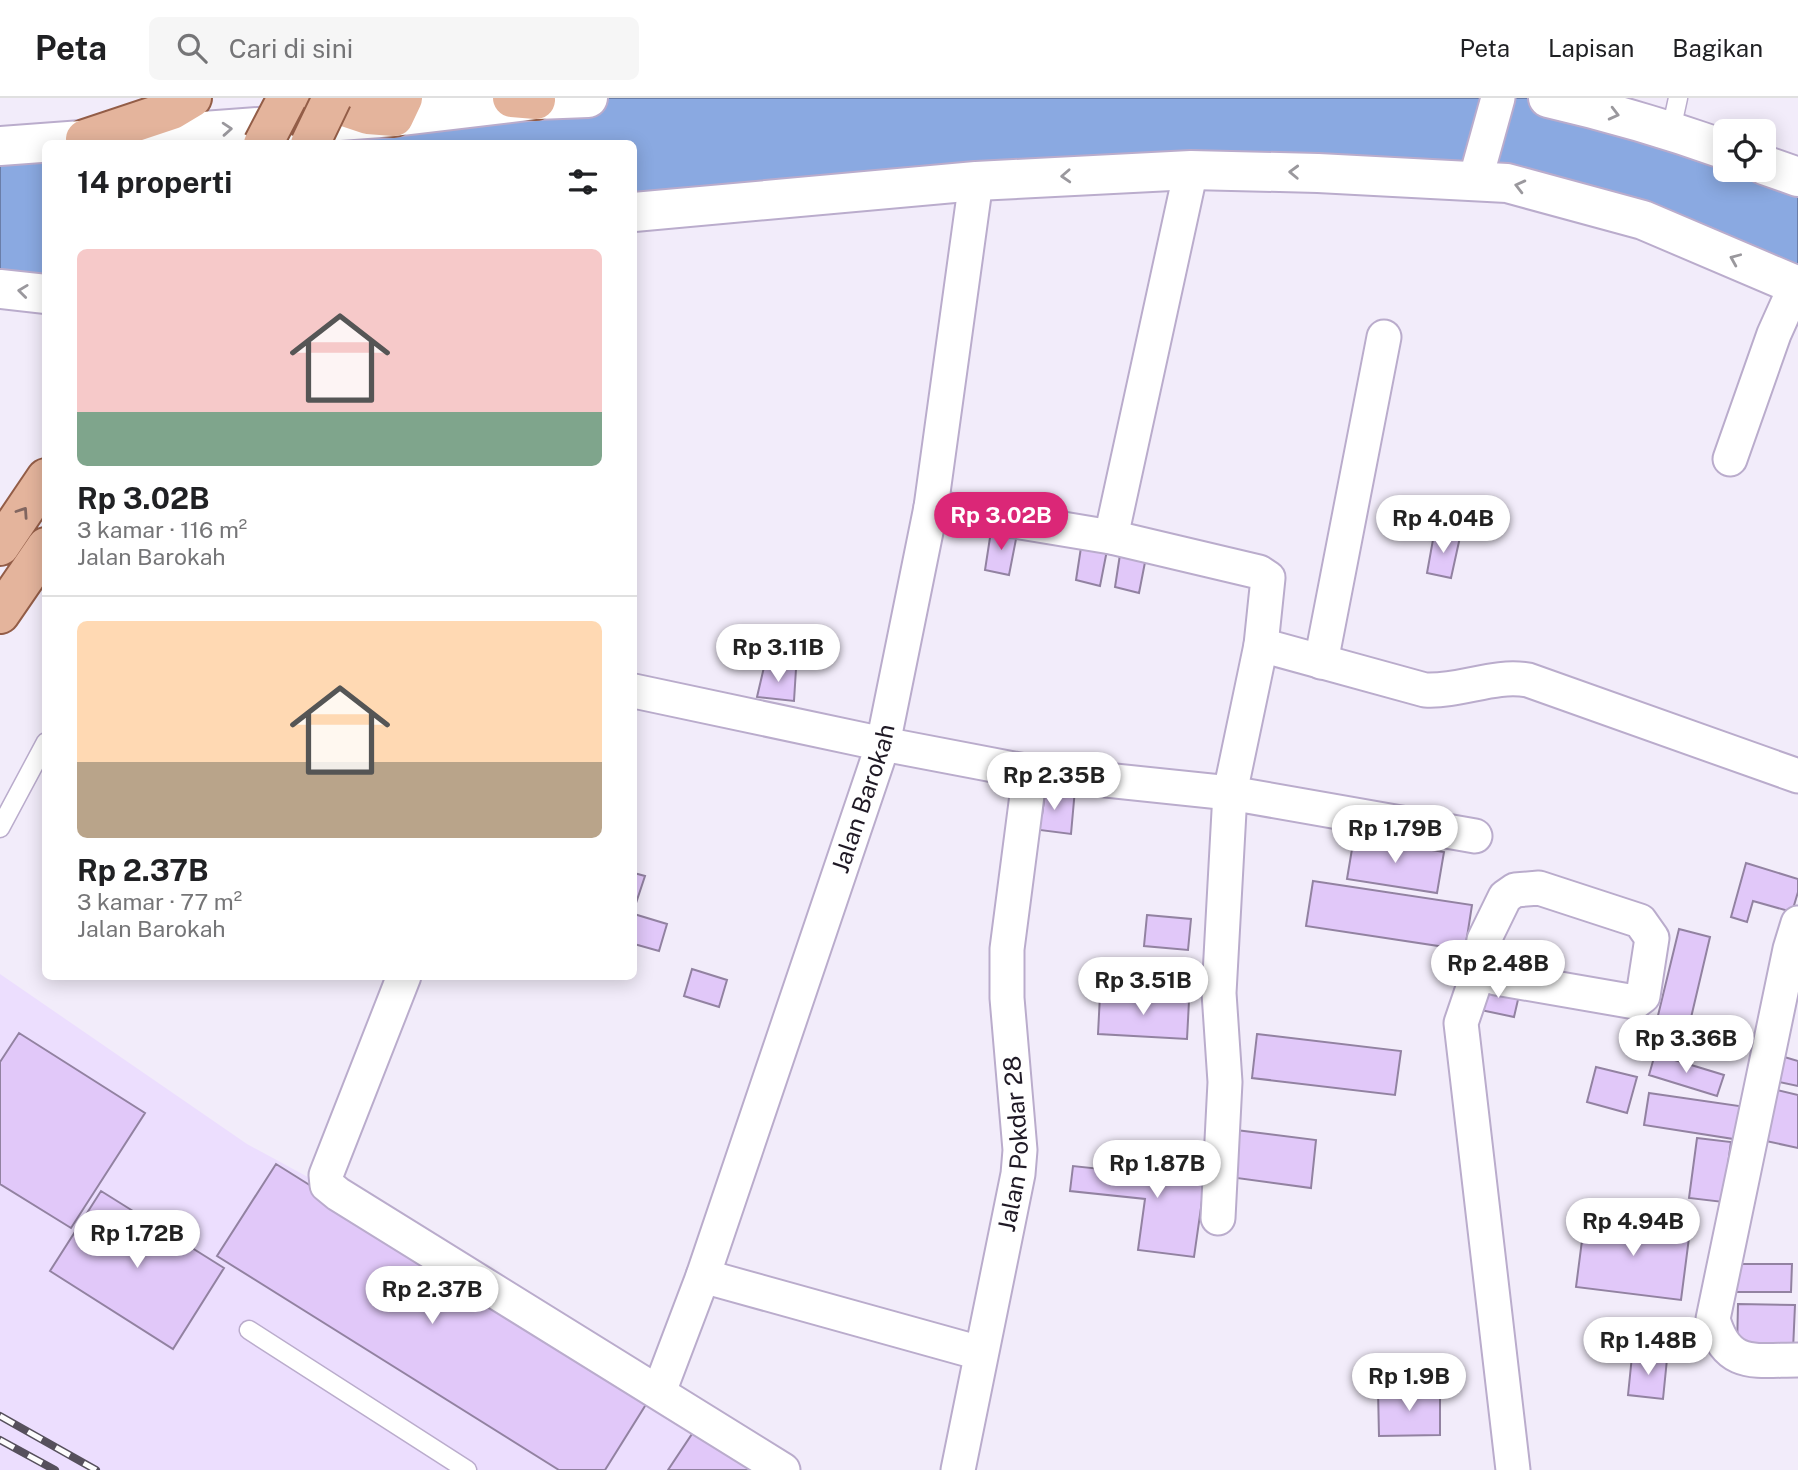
<!DOCTYPE html>
<html lang="id">
<head>
<meta charset="utf-8">
<style>
  body { margin:0; font-family:"Public Sans",sans-serif; background:#f6f6f6; color:#202124; height:100vh; display:flex; flex-direction:column; font-size:26px; white-space:nowrap }
  * { box-sizing:border-box; margin:0 }
  p { font-size:23px; color:#757577 }
  .icon { flex:none; width:38px; height:38px; fill:none; stroke:currentColor; stroke-width:2; stroke-linecap:round; stroke-linejoin:round }
  .map { position:relative; flex:1; overflow:hidden }
  .drawer { position:absolute; left:42px; top:42px; width:595px; height:840px; display:flex; flex-direction:column; background:#fff; border-radius:10px; box-shadow:0 4px 18px #0003 }
  .drawer>* { flex:none }
  .buttons { position:absolute; left:1713px; top:21px; display:grid; gap:14px }
  .buttons a { display:grid; place-items:center; width:63px; height:63px; border-radius:10px; background:#fff; box-shadow:0 4px 18px #0003; font-size:35px }
  .price { position:absolute; translate:-50% -60px; padding:0 16px; border-radius:24px; background:#fff; color:#222; font-size:23px; line-height:46px; filter:drop-shadow(0 2px 4px #0008) }
  .price::after { content:''; position:absolute; left:50%; top:42px; width:21px; height:16px; margin-left:-10px; background:inherit; clip-path:polygon(0 0,100% 0,50% 100%) }
  .price.on { background:#db2777; color:#fff }
  ul { padding:0; list-style:none }
  li { display:grid; align-content:center; gap:14px; height:371px; padding:0 35px }
  li+li { border-top:2px solid #e0e0e0 }
  li span { display:grid; place-items:center; height:217px; border-radius:10px; color:#555 }
  li>.icon { margin-inline-start:auto }
  span .icon { width:126px; height:126px; fill:#fffc; stroke-width:1 }
  li b { font-size:30px }
  h2 { display:flex; justify-content:space-between; align-items:center; height:84px; padding:0 35px; font-size:30px }
  header { display:flex; align-items:center; gap:42px; box-sizing:border-box; height:98px; padding:0 35px; background:#fff; border-bottom:2px solid #e0e0e0 }
  header strong { font-size:33px }
  nav { display:flex; gap:38px; margin-inline-start:auto; font-size:24px }
  .search { width:490px; height:63px; background:#f6f6f6; display:flex; align-items:center; gap:18px; box-sizing:border-box; padding:0 24px; border-radius:10px; color:#757577; font-size:26px }
  .map>svg:first-child { display:block }
</style>
</head>
<body>
<header>
<strong>Peta</strong>
<div class="search"><svg class="icon" aria-label="search" viewBox="0 0 24 24"><circle cx="10" cy="10" r="6"/><path d="M15 15l6 6"/></svg>Cari di sini</div>
<nav><a>Peta</a><a>Lapisan</a><a>Bagikan</a></nav>
</header>
<div class="map">
<svg width="1798" height="1372" viewBox="0 0 1798 1372">
  <rect width="100%" height="100%" fill="#f2ecfa"/>
  <path fill="#ecdefe" d="M0 876 247 1046 512 1190 792 1372H0Z"/>
  <path fill="#8aa9e1" stroke="#6a7ea9" stroke-width="2" d="M588 0H1548L1725 52 1726 72H1764L1798 79V188L1643 122 1318 75 634 114V46H46L45 196 0 191V48Z"/>
  <path fill="#e1c8f9" stroke="#9282a1" stroke-width="2" d="M991 433 1017 436 1009 477 985 472Z
    M1434 436 1460 439 1451 480 1427 475Z
    M1082 443 1108 447 1100 488 1076 482Z
    M1121 450 1147 454 1139 495 1115 489Z
    M764 569 796 571 794 603 757 599Z
    M1046 687 1075 691 1071 736 1024 730 1026 715 1042 717Z
    M1354 739 1444 754 1437 795 1347 781Z
    M1746 765 1798 781V794L1792 814 1753 803 1747 824 1731 819Z
    M634 775 645 778 636 805 634 804Z
    M1313 783 1472 807 1465 852 1306 828Z
    M634 816 667 826 659 853 634 846Z
    M1147 817 1191 821 1188 852 1144 848Z
    M1679 831 1710 839 1686 941 1654 934Z
    M692 871 727 882 719 909 684 898Z
    M1482 885 1520 893 1514 919 1476 911Z
    M1100 897 1189 903 1187 941 1098 936Z
    M19 935 145 1015 71 1130 0 1086V964Z
    M1257 936 1401 953 1395 997 1252 980Z
    M1655 956 1724 977 1717 998 1649 977Z
    M1781 958 1798 963V988L1774 983Z
    M1596 969 1637 979 1627 1015 1587 1004Z
    M1777 992 1798 997V1050L1766 1043Z
    M1649 995 1746 1009 1740 1042 1644 1027Z
    M1228 1031 1316 1042 1311 1090 1222 1078Z
    M1697 1040 1731 1044 1723 1104 1689 1100Z
    M1169 1049 1203 1053 1200 1081 1205 1082 1194 1159 1138 1152 1145 1101 1070 1093 1073 1068 1166 1078Z
    M276 1066 650 1300 605 1372H559L217 1158Z
    M101 1093 224 1170 173 1251 50 1173Z
    M1585 1119 1690 1132 1681 1202 1576 1189Z
    M1732 1166H1792L1791 1194H1731Z
    M1738 1206 1795 1207 1793 1252 1737 1251Z
    M1632 1258 1667 1261 1663 1301 1628 1297Z
    M1378 1292H1440V1337L1379 1338Z
    M694 1333 754 1372H668Z"/>
  <g fill="none" stroke-linecap="round" stroke-linejoin="round">
    <g stroke="#baaccc" stroke-width="21">
      <path id="service" d="M1671 32 1678 0
        M0 730 46 644
        M249 1232 467 1372"/>
    </g>
    <g stroke="#baaccc" stroke-width="37">
      <g id="minor">
        <path d="M1475 83 1498 0"/>
        <path d="M1730 361 1774 236 1796 187"/>
        <path d="M931 409 1111 439 1259 474 1268 480 1261 547"/>
        <path d="M1111 439 1191 72"/>
        <path d="M1321 564 1384 239"/>
        <path d="M634 593 883 646 1030 674 1230 695 1261 547 1425 592C1461 594 1493 576 1528 582L1798 678"/>
        <path d="M1798 825 1790 851 1713 1221C1727 1271 1755 1262 1798 1262"/>
        <path d="M1479 872 1496 880 1635 904 1643 898 1652 840 1640 823 1539 790 1515 792 1505 799 1484 842 1479 872 1461 925 1513 1372"/>
        <path d="M404 878 326 1077 327 1087 338 1096 783 1372"/>
        <path d="M1218 1120 1225 984 1219 895 1230 695 1475 738"/>
        <path d="M703 1178 980 1255"/>
        <path id="s1" d="M659 1294 703 1178 883 646 931 409 976 83"/>
        <path id="s2" d="M958 1372 1018 1076 1020 1052 1007 900V851L1030 674"/>
      </g>
    </g>
    <g stroke="#baaccc" stroke-width="42">
      <path id="tertiary" d="M1548 0C1609 14 1667 31 1726 52
        M0 48 394 19 536 2 588 0
        M1764 67 1798 79
        M634 114 976 83 1191 72 1318 75 1507 85 1643 122 1798 188
        M0 191 46 196"/>
    </g>
    <g stroke="#935d47" stroke-width="42">
      <path id="primary" d="M317 0 368 17 394 19 403 0
        M512 0 536 2
        M85 41 172 12 192 0
        M0 448 46 380
        M0 516 46 449"/>
    </g>
    <use href="#service" stroke="#fff" stroke-width="18"/>
    <use href="#minor" stroke="#fff" stroke-width="33"/>
    <use href="#tertiary" stroke="#fff" stroke-width="38"/>
    <use href="#primary" stroke="#e4b49c" stroke-width="38"/>
    <g stroke="#56505c" stroke-width="8">
      <path id="rail" d="M0 1318 96 1372
        M0 1342 55 1372"/>
    </g>
    <use href="#rail" stroke="#fdfdfd" stroke-width="5" stroke-dasharray="16" stroke-linecap="butt"/>
    <g stroke="#935d47" stroke-width="42" stroke-linecap="butt">
      <path id="primary-bridge" d="M263 46 287 0
        M310 46 332 0"/>
    </g>
    <use href="#primary-bridge" stroke="#e4b49c" stroke-width="38"/>
  </g>
  <defs><path id="oneway-chevron" d="M-2-3.5L2.5 0L-2 3.5" fill="none" stroke-width="1.6" stroke-linecap="round" stroke-linejoin="round" transform="scale(1.75)"/></defs>
  <g stroke="#9a989d">
    <use href="#oneway-chevron" transform="translate(1614 16) rotate(14)"/>
    <use href="#oneway-chevron" transform="translate(227 31) rotate(-4)"/>
    <use href="#oneway-chevron" transform="translate(1294 74) rotate(-178)"/>
    <use href="#oneway-chevron" transform="translate(1066 78) rotate(177)"/>
    <use href="#oneway-chevron" transform="translate(1520 88) rotate(-166)"/>
    <use href="#oneway-chevron" transform="translate(1735 161) rotate(-157)"/>
    <use href="#oneway-chevron" transform="translate(23 193) rotate(-173)"/>
  </g>
  <use stroke="#826660" href="#oneway-chevron" transform="translate(23 414) rotate(-56)"/>
  <g text-anchor="middle" stroke-width="5" stroke-linejoin="round" paint-order="stroke">
    <g font-size="24" fill="#1f1925" stroke="#fdfdfd">
      <text dy="8" stroke="none"><textPath href="#s1" startOffset="628">Jalan Barokah</textPath></text>
      <text dy="8" stroke="none"><textPath href="#s2" startOffset="332">Jalan Pokdar 28</textPath></text>
    </g>
  </g>
</svg>
<div class="buttons">
<a><svg class="icon" aria-label="locate" viewBox="0 0 24 24"><circle cx="12" cy="12" r="6"/><path d="M12 2v4M12 18v4M2 12h4M18 12h4"/></svg></a>
</div>
<b class="price on" style="left:1001px;top:454px">Rp 3.02B</b>
<b class="price" style="left:1443px;top:457px">Rp 4.04B</b>
<b class="price" style="left:778px;top:586px">Rp 3.11B</b>
<b class="price" style="left:1054px;top:714px">Rp 2.35B</b>
<b class="price" style="left:1395px;top:767px">Rp 1.79B</b>
<b class="price" style="left:1498px;top:902px">Rp 2.48B</b>
<b class="price" style="left:1143px;top:919px">Rp 3.51B</b>
<b class="price" style="left:1686px;top:977px">Rp 3.36B</b>
<b class="price" style="left:1157px;top:1102px">Rp 1.87B</b>
<b class="price" style="left:1633px;top:1160px">Rp 4.94B</b>
<b class="price" style="left:137px;top:1172px">Rp 1.72B</b>
<b class="price" style="left:432px;top:1228px">Rp 2.37B</b>
<b class="price" style="left:1648px;top:1279px">Rp 1.48B</b>
<b class="price" style="left:1409px;top:1315px">Rp 1.9B</b>
<section class="drawer">
<h2>14 properti<svg class="icon" aria-label="filters" viewBox="0 0 24 24"><path d="M4 7h16M4 17h16"/><circle cx="9" cy="7" r="2"/><circle cx="15" cy="17" r="2"/></svg></h2>
<ul>
<li><span style="background:linear-gradient(#f6c9c9 75%,#7fa58c 0)"><svg class="icon" aria-label="home" viewBox="0 0 24 24"><path d="M3 11l9-7 9 7M6 9v11h12V9"/></svg></span><div><b>Rp 3.02B</b><p>3 kamar · 116 m²</p><p>Jalan Barokah</p></div></li>
<li><span style="background:linear-gradient(#ffd9b3 65%,#b9a48a 0)"><svg class="icon" aria-label="home" viewBox="0 0 24 24"><path d="M3 11l9-7 9 7M6 9v11h12V9"/></svg></span><div><b>Rp 2.37B</b><p>3 kamar · 77 m²</p><p>Jalan Barokah</p></div></li>
</ul>
</section>
</div>
</body>
</html>
